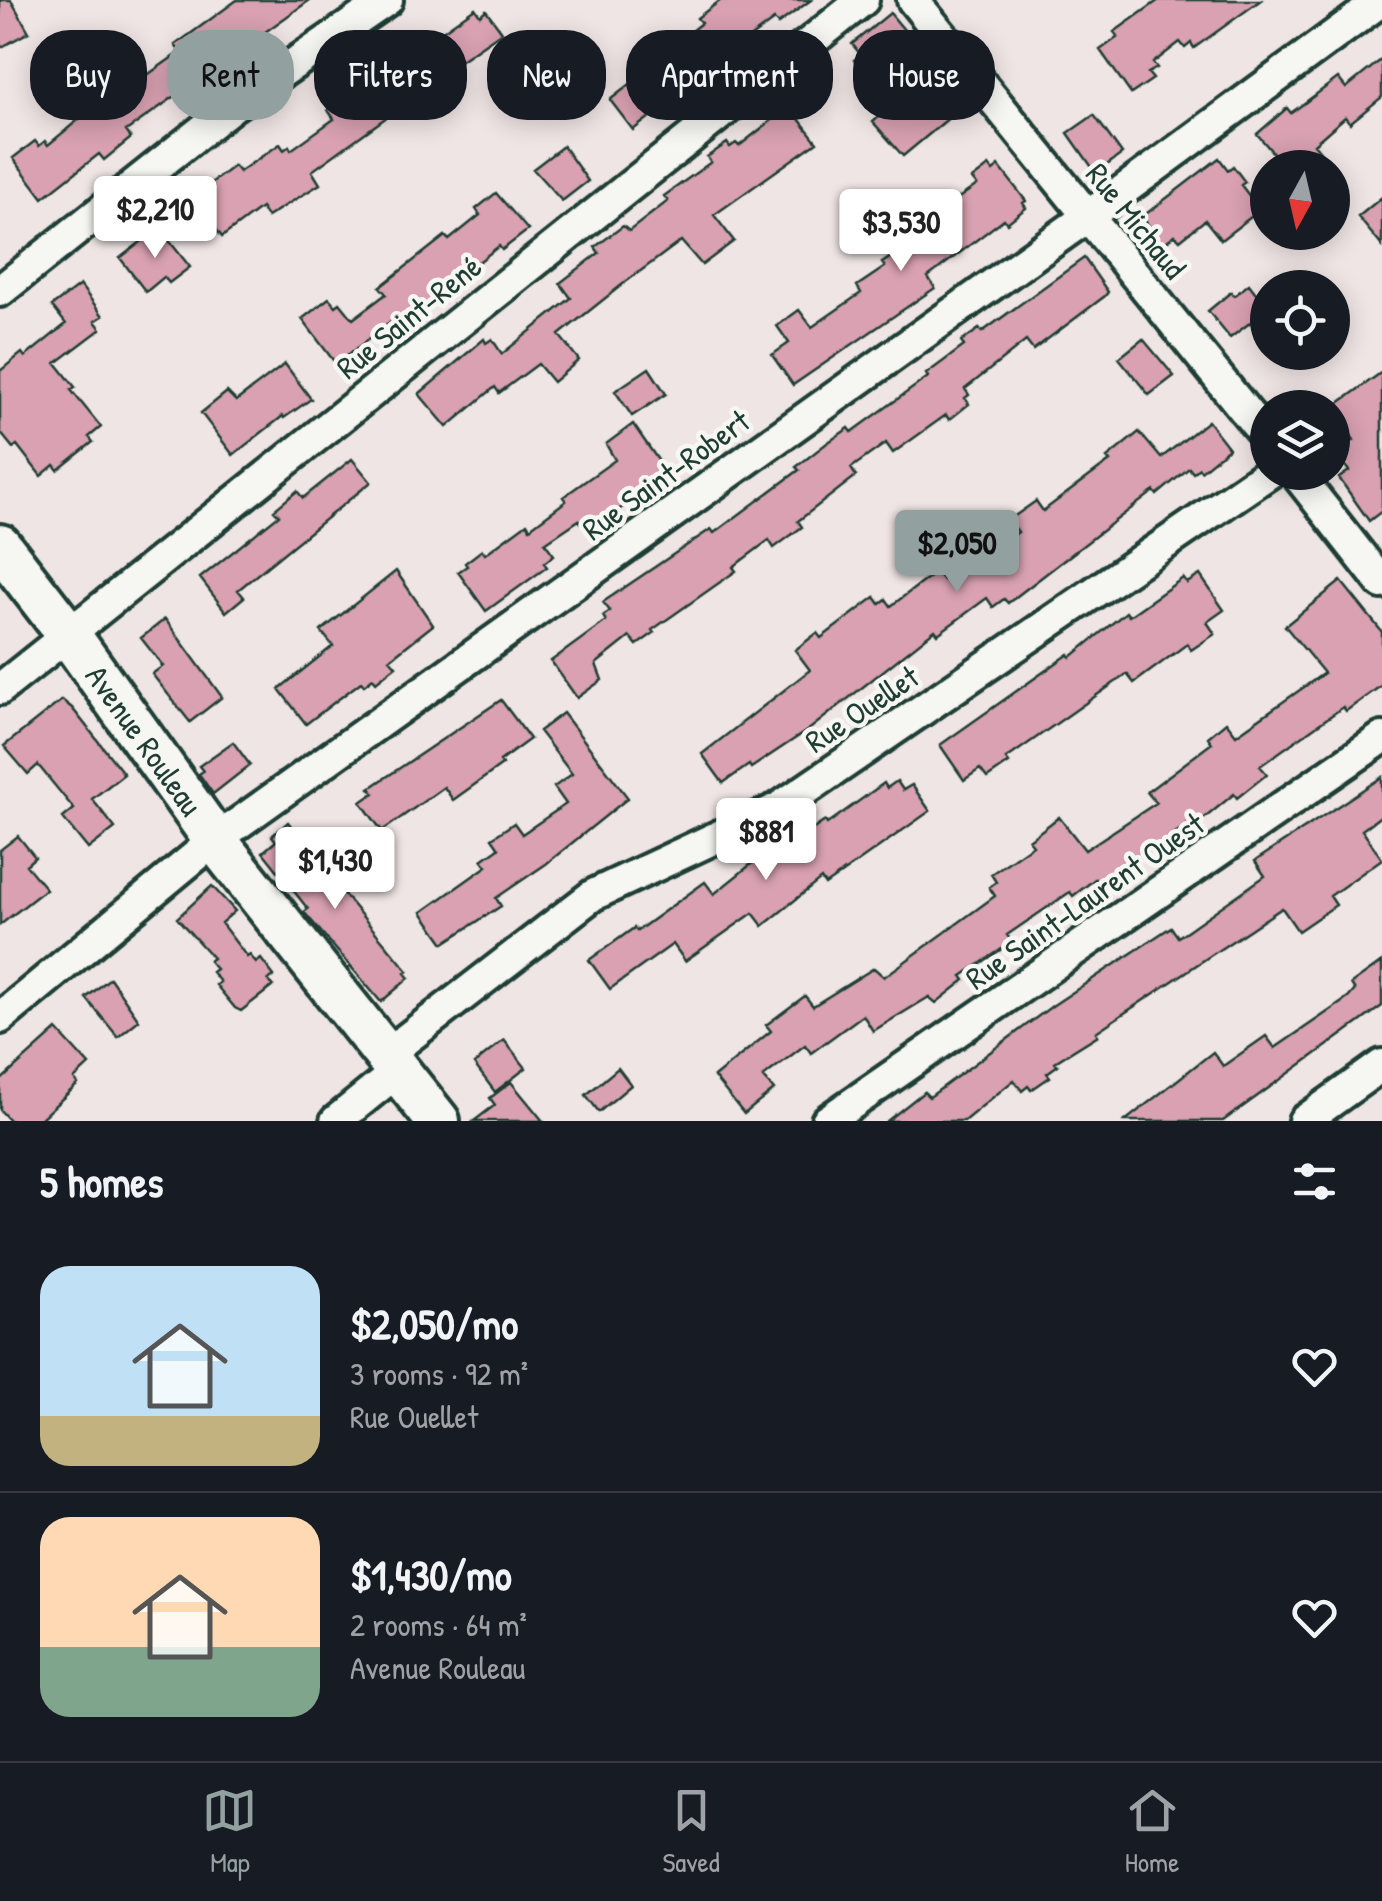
<!DOCTYPE html>
<html lang="en">
<head>
<meta charset="utf-8">
<style>
  body { margin:0; font-family:"Patrick Hand",sans-serif; background:#20242c; color:#f1f3f6; height:100vh; display:flex; flex-direction:column; font-size:38px; white-space:nowrap }
  * { box-sizing:border-box; margin:0 }
  p { font-size:32px; color:#9ea1a6 }
  .icon { flex:none; width:55px; height:55px; fill:none; stroke:currentColor; stroke-width:2; stroke-linecap:round; stroke-linejoin:round }
  .map { position:relative; height:1121px; overflow:hidden }
  .details { display:flex; flex-direction:column; background:#171b24; flex:1 }
  .details>* { flex:none }
  .top-card { position:absolute; left:30px; top:30px; width:1322px; height:90px; display:flex; gap:20px }
  .needle { width:65px; rotate:188deg }
  .controls { position:absolute; left:1250px; top:150px; display:grid; gap:20px }
  .controls a { display:grid; place-items:center; width:100px; height:100px; border-radius:50%; background:#171b24; box-shadow:0 5px 25px #0003; font-size:50px }
  .price { position:absolute; translate:-50% -85px; padding:0 22px; border-radius:10px; background:#fff; color:#222; font-size:32px; line-height:65px; filter:drop-shadow(0 2px 5px #0008) }
  .price::after { content:''; position:absolute; left:50%; top:60px; width:30px; height:22px; margin-left:-15px; background:inherit; clip-path:polygon(0 0,100% 0,50% 100%) }
  .price.current { background:#92a19f; color:#111 }
  ul { padding:0; list-style:none }
  li { display:flex; align-items:center; gap:30px; height:250px; padding:0 40px }
  li+li { border-top:2px solid #363941 }
  li span { display:grid; place-items:center; flex:none; width:280px; height:200px; border-radius:30px; color:#555 }
  li>.icon { margin-inline-start:auto }
  span .icon { width:120px; height:120px; fill:#fffc; stroke-width:1 }
  li b { font-size:42px }
  h2 { display:flex; justify-content:space-between; align-items:center; height:120px; padding:0 40px; font-size:42px }
  .tag { padding:0 35px; border-radius:40px; background:#171b24; box-shadow:0 5px 25px #0003; font-size:35px; line-height:90px }
  .tag.current { background:#92a19f; color:#111 }
  .tabs { display:flex; justify-content:space-around; align-items:center; height:140px; border-top:2px solid #363941; background:#171b24; font-size:28px; color:#9ea1a6 }
  .tabs a { display:grid; justify-items:center; gap:5px }
  .tabs .current { color:#92a19f }
  .map>svg:first-child { display:block }
</style>
</head>
<body>
<div class="map">
<svg width="1382" height="1121" viewBox="0 0 1382 1121">
  <rect width="100%" height="100%" fill="#f0e5e5"/>
  <filter id="ink" filterUnits="userSpaceOnUse"><feTurbulence type="fractalNoise" baseFrequency=".01" numOctaves="2"/><feDisplacementMap in="SourceGraphic" scale="20" xChannelSelector="R" yChannelSelector="G"/><feConvolveMatrix kernelMatrix="1 2 1 2 8 2 1 2 1" color-interpolation-filters="sRGB"/></filter>
  <g filter="url(#ink)">
    <path fill="#d9a1b2" stroke="#1f3d34" stroke-width="2.5" d="M0 0H11L29 32 0 48Z
      M237 0H310L126 131 131 138 104 160 99 154 43 198 13 158 35 141 39 146 45 141 48 145 96 105 99 109 180 52 175 45Z
      M721 0H811L778 24 774 20 702 73 703 80 681 97H676L633 130 610 100 653 66 651 63 701 23 697 18Z
      M1159 0H1261L1194 48 1191 43 1185 48 1180 42 1153 63 1157 68 1148 73 1153 79 1131 94 1100 50 1118 37 1114 32Z
      M475 8 480 15 486 10 502 32 461 60 441 32Z
      M890 13 924 54 914 62 956 112 903 156 873 122 891 106 854 60 861 55 852 44Z
      M404 56 427 88 312 171 320 184 267 217 261 208 222 237 192 197 234 166 239 172 280 144 284 150 289 146 291 150 334 119 328 110Z
      M1382 59V97L1350 123 1345 117 1314 144 1334 168H1286L1257 134 1287 108 1291 113 1338 78 1346 88Z
      M792 110 817 142 714 215 734 241 702 265 681 241 623 284 559 335 579 360 553 382 538 364 499 393 495 387 447 427 419 394 484 339 486 343 492 339 502 354 571 298 560 283 599 253 595 247 623 226 629 231 668 201 664 196 711 162 707 157 727 143 730 147 736 143 739 146 781 113 784 117Z
      M1094 115 1122 154 1096 173 1068 133Z
      M563 146 588 181 562 201 533 169Z
      M1219 158 1228 170 1233 166 1245 182 1241 185 1260 210 1221 240 1205 220 1180 240 1175 235 1163 244 1142 217Z
      M989 166 993 171 999 166 1026 201 1023 203 1026 208 1007 223 1004 219 928 277 935 288 793 385 772 355 789 343 777 326 799 310 812 327 861 293 857 286 885 267 882 263 921 237 906 216 923 203 936 214 977 185 972 179Z
      M496 193 528 230 502 250 499 246 466 272 470 277 451 292 447 288 396 328 391 322 336 364 302 319 329 298 336 306 340 303 353 319 386 294 380 287 445 236 449 240 480 215 476 209Z
      M1382 197V246L1358 217Z
      M159 228 190 267 169 283 164 277 146 292 120 258Z
      M1084 258 1108 292 1105 296 1033 350 1026 341 965 389 969 395 965 398 969 404 949 420 946 415 893 453 886 443 851 468 856 476 798 521 802 527 774 548 769 540 733 567 736 571 652 630 654 633 637 645 630 637 596 664 602 680 577 698 551 661 606 621 603 616 610 611 603 602 711 529 714 533 799 470 796 467 827 443 849 428 852 432 928 377 926 374 964 346 961 342 979 329 982 332Z
      M1249 284 1268 309 1230 338 1208 311 1231 292 1234 296Z
      M80 285 103 316 95 321 101 329 56 363 75 387 71 390 101 427 89 437 93 442 58 470 54 465 41 476 17 445 13 448 0 432V371L22 353 25 357 66 324 52 306Z
      M1143 339 1174 376 1149 395 1119 358Z
      M285 364 311 399 284 418 283 416 233 455 201 413 227 392 236 401Z
      M649 368 666 394 632 416 615 391Z
      M1382 372V511L1369 521 1339 478 1349 471 1336 453 1354 440 1332 408Z
      M1208 421 1229 448 1201 471 1199 468 1193 473 1189 468 1157 495 1154 491 1008 603 1004 599 993 607 987 598 938 634 935 630 811 728 751 768 749 765 723 783 702 754 810 670 795 650 817 633 821 638 875 597 880 604 886 599 891 606 936 572 943 580 978 555 981 559 1018 532 1009 520 1036 501 1043 511 1110 461 1107 458 1139 432 1161 458Z
      M633 424 669 476 587 531 579 520 545 543 554 555 544 563 547 567 486 611 458 572 467 566 465 563 482 550 485 554 527 523 530 528 566 501 563 497 615 460 606 444Z
      M352 459 371 482 238 590 244 597 226 612 200 578 279 515 274 510 297 491 303 498Z
      M396 571 433 625 390 659 396 666 376 682 373 678 364 685 361 682 306 724 279 689 333 646 321 631Z
      M1200 575 1224 610 1207 622 1215 634 1191 650 1187 644 1134 683 1127 674 1006 759 1009 763 987 778 980 769 964 780 940 745 1069 654 1071 657 1126 612 1129 616 1183 578 1187 583Z
      M1341 581 1382 632V685L1346 711 1343 707 1260 766 1267 774 1237 798 1234 794 1190 830 1187 825 1130 864 1127 860 1098 883 1095 879 1073 896 1070 892 1007 935 1012 942 962 976 965 980 936 1003 929 997 873 1031 863 1015 811 1053 805 1045 763 1077 774 1090 744 1114 714 1077 771 1031 766 1025 786 1010 805 996 813 1006 874 968 884 977 995 896 989 887 996 882 991 874 1033 845 1029 840 1059 817 1085 850 1156 803 1147 792 1212 743 1208 737 1226 722 1236 735 1324 673 1285 626Z
      M165 619 222 697 190 722 152 674 163 666 141 638Z
      M62 700 72 708 124 774 92 799 115 828 88 849 63 818 74 809 38 765 28 774 4 746Z
      M501 700 530 739 500 761 502 765 453 800 444 787 382 831 361 802 374 793 370 788Z
      M563 713 628 798 546 864 496 898 501 906 444 943 422 912 487 866 482 860 499 848 492 838 514 823 522 834 566 804 554 787 572 774 539 731Z
      M233 742 250 765 213 794 199 774 203 771 199 766Z
      M1382 777V815L1362 830 1382 859 1330 896 1336 905 1298 931 1282 908 1096 1032 1098 1035 1055 1062 1058 1065 1047 1073 1050 1077 1031 1090 1028 1086 1022 1091 1014 1080 964 1121H887L924 1092 929 1097 931 1096 1052 1006 1171 927 1178 937 1265 876 1255 861Z
      M897 781 903 790 912 785 930 811 825 885 821 879 763 926 753 913 685 961 673 944 610 989 589 960 634 928 637 931 705 882 714 894 760 857 766 865 802 837 825 821 827 824 884 783 887 788Z
      M288 822 300 837 308 832 325 853 316 861 408 971 405 973 409 978 381 1002 304 912 308 909 263 852 276 841 272 836Z
      M18 836 35 857 26 865 46 889 0 925V850Z
      M212 886 235 911 221 923 247 957 250 955 256 963 261 959 274 976 268 980 273 986 241 1011 235 1008 216 985 220 982 212 972 216 969 209 961 213 958 177 918Z
      M1382 962V1006L1223 1121H1125L1213 1052 1223 1066 1266 1036 1275 1048 1348 998 1355 990 1351 984Z
      M110 978 139 1020 118 1037 86 998Z
      M57 1030 89 1065 74 1079 78 1084 38 1121H10L0 1110V1081Z
      M504 1040 526 1068 495 1092 474 1064Z
      M618 1068 631 1085 599 1112 586 1095Z
      M511 1082 543 1121H474L495 1105 490 1098Z"/>
    <g fill="none" stroke-linecap="round" stroke-linejoin="round">
      <g stroke="#1f3d34" stroke-width="38">
        <path id="street" d="M913 0 1268 439
          M0 291 234 105 387 0
          M1295 472 1382 583
          M0 689 863 0
          M0 1018 215 840 1087 217 1382 0
          M387 1054 593 895 779 808 1270 472
          M336 1121 399 1070
          M827 1121 1382 738
          M1304 1121 1382 1065"/>
      </g>
      <g stroke="#1f3d34" stroke-width="50">
        <g id="secondary">
          <path id="s1" d="M0 546 68 634 215 840 438 1121"/>
        </g>
      </g>
      <use href="#street" stroke="#f6f6f2" stroke-width="30"/>
      <use href="#secondary" stroke="#f6f6f2" stroke-width="42"/>
    </g>
  </g>
  <g text-anchor="middle" stroke-width="9" stroke-linejoin="round" paint-order="stroke">
    <g font-size="32" fill="#1f3d34" stroke="#f6f6f2">
      <text transform="translate(1136 221) rotate(51)" y="11">Rue Michaud</text>
      <text transform="translate(409 317) rotate(-39)" y="11">Rue Saint-René</text>
      <text transform="translate(666 475) rotate(-36)" y="11">Rue Saint-Robert</text>
      <text transform="translate(862 709) rotate(-34)" y="11">Rue Ouellet</text>
      <text dy="11" stroke="none"><textPath href="#s1" startOffset="242">Avenue Rouleau</textPath></text>
      <text transform="translate(1085 901) rotate(-35)" y="11">Rue Saint-Laurent Ouest</text>
    </g>
  </g>
</svg>
<div class="controls">
<a><svg class="needle" viewBox="-14 -14 28 28"><path d="M0-13l5 13h-10z" fill="#e53935"/><path d="M0 13l5-13h-10z" fill="#9ea1a6"/></svg></a>
<a><svg class="icon" aria-label="locate" viewBox="0 0 24 24"><circle cx="12" cy="12" r="6"/><path d="M12 2v4M12 18v4M2 12h4M18 12h4"/></svg></a>
<a><svg class="icon" aria-label="layers" viewBox="0 0 24 24"><path d="M12 4l9 5-9 5-9-5zM3 14l9 5 9-5"/></svg></a>
</div>
<b class="price" style="left:155px;top:261px">$2,210</b>
<b class="price" style="left:901px;top:274px">$3,530</b>
<b class="price current" style="left:957px;top:595px">$2,050</b>
<b class="price" style="left:766px;top:883px">$881</b>
<b class="price" style="left:335px;top:912px">$1,430</b>
<div class="top-card">
<a class="tag">Buy</a>
<a class="tag current">Rent</a>
<a class="tag">Filters</a>
<a class="tag">New</a>
<a class="tag">Apartment</a>
<a class="tag">House</a>
</div>
</div>
<section class="details">
<h2>5 homes<svg class="icon" aria-label="filters" viewBox="0 0 24 24"><path d="M4 7h16M4 17h16"/><circle cx="9" cy="7" r="2"/><circle cx="15" cy="17" r="2"/></svg></h2>
<ul>
<li><span style="background:linear-gradient(#bfe0f5 75%,#c2b280 0)"><svg class="icon" aria-label="home" viewBox="0 0 24 24"><path d="M3 11l9-7 9 7M6 9v11h12V9"/></svg></span><div><b>$2,050/mo</b><p>3 rooms · 92 m²</p><p>Rue Ouellet</p></div><svg class="icon" aria-label="heart" viewBox="0 0 24 24"><path d="M12 20l-8-8c-3-5 5-10 8-4 3-6 11-1 8 4z"/></svg></li>
<li><span style="background:linear-gradient(#ffd9b3 65%,#7fa58c 0)"><svg class="icon" aria-label="home" viewBox="0 0 24 24"><path d="M3 11l9-7 9 7M6 9v11h12V9"/></svg></span><div><b>$1,430/mo</b><p>2 rooms · 64 m²</p><p>Avenue Rouleau</p></div><svg class="icon" aria-label="heart" viewBox="0 0 24 24"><path d="M12 20l-8-8c-3-5 5-10 8-4 3-6 11-1 8 4z"/></svg></li>
</ul>
</section>
<nav class="tabs">
<a class="current"><svg class="icon" aria-label="map" viewBox="0 0 24 24"><path d="M3 6l6-2 6 2 6-2v14l-6 2-6-2-6 2zM9 4v14M15 6v14"/></svg>Map</a>
<a><svg class="icon" aria-label="saved" viewBox="0 0 24 24"><path d="M7 4h10v16l-5-4-5 4z"/></svg>Saved</a>
<a><svg class="icon" aria-label="home" viewBox="0 0 24 24"><path d="M3 11l9-7 9 7M6 9v11h12V9"/></svg>Home</a>
</nav>
</body>
</html>
